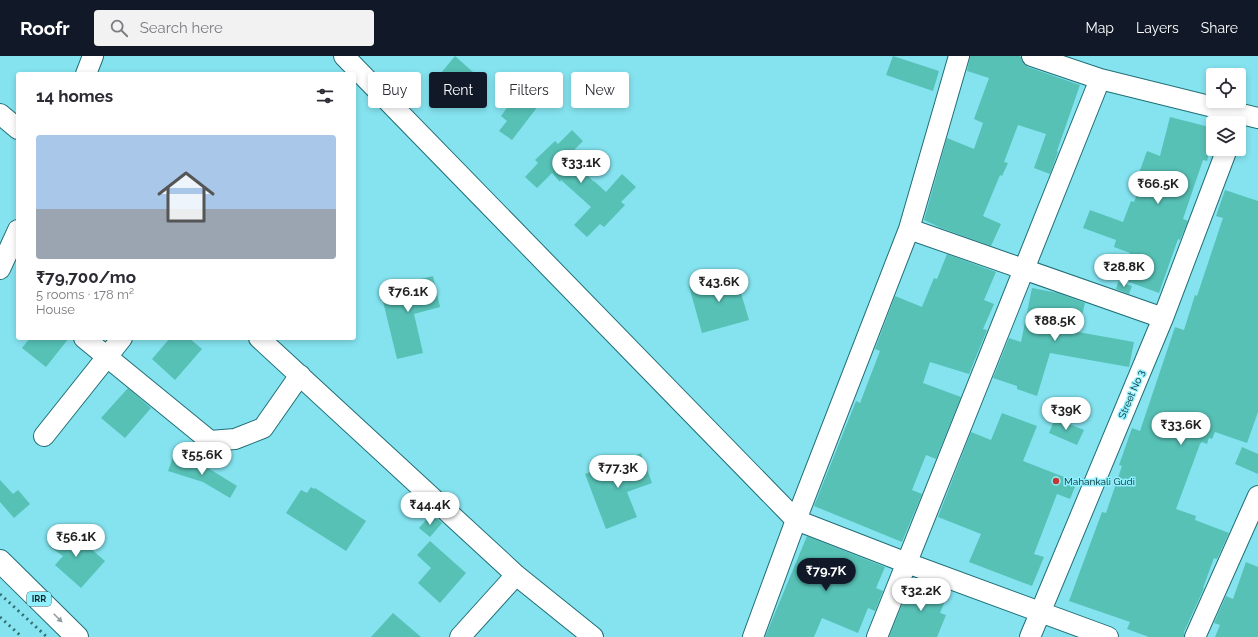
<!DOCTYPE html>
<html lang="en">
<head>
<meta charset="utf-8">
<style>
  body { margin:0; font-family:Raleway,sans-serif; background:#f2f2f3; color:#2b2b33; height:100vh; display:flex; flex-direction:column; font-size:15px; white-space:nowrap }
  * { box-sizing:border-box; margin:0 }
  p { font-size:13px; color:#7c7c81 }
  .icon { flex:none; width:22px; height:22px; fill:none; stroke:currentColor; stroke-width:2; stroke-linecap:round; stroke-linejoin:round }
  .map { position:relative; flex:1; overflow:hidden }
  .sheet { position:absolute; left:16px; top:16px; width:340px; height:268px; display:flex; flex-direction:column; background:#fff; border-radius:4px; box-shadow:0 2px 6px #0003 }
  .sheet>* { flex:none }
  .hud { position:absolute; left:368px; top:16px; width:380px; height:36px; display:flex; gap:8px }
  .buttons { position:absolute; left:1206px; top:12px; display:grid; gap:8px }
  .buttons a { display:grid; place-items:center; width:40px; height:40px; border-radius:4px; background:#fff; box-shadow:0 2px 6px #0003; font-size:20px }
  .price { position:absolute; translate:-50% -34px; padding:0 9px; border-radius:14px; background:#fff; color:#222; font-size:13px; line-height:26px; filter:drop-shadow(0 1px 2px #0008) }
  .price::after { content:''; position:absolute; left:50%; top:24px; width:12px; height:9px; margin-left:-6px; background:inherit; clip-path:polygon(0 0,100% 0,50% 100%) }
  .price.selected { background:#111827; color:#fff }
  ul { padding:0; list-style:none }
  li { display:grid; align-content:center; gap:8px; height:212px; padding:0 20px }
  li+li { border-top:1px solid #e1e1e2 }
  li span { display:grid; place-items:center; height:124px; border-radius:4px; color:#555 }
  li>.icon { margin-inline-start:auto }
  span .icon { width:72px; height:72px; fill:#fffc; stroke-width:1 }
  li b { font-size:17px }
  h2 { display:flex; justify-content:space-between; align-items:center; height:48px; padding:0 20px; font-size:17px }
  .tag { padding:0 14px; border-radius:4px; background:#fff; box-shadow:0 2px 6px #0003; font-size:14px; line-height:36px }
  .tag.selected { background:#111827; color:#fff }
  header { display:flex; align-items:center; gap:24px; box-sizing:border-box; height:56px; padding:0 20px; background:#111827; color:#fff }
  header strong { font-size:19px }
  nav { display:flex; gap:22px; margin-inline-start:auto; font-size:14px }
  .search { width:280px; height:36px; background:#f2f2f3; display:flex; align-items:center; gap:10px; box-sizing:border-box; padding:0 14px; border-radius:4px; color:#7c7c81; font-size:15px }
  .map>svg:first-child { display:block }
</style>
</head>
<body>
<header>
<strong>Roofr</strong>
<div class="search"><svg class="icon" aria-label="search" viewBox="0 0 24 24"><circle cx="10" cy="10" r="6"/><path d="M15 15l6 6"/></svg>Search here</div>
<nav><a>Map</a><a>Layers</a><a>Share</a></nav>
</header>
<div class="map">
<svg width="1258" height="581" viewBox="0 0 1258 581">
  <rect width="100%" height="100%" fill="#84e3ef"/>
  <path fill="#57c1b6" d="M455 0 474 17 462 31 456 26 441 45 429 35 443 18 441 17Z
    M893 0 939 15 933 35 886 19Z
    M970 0H1019L1021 1 1023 7 1028 11 1080 29 1057 95 1058 96 1050 118 1034 112 1046 78 1018 69 1004 106 1008 107 1002 120 1000 119 983 160 1001 168 991 190 941 172 924 164 947 82 974 93 983 67 974 63 989 22 967 15Z
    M530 35 542 45 512 84 499 75 507 65 501 60 512 45 519 51Z
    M1170 61 1213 72V81L1207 105 1203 104 1183 163 1188 165 1180 184 1178 183 1159 237 1121 223 1130 197 1114 191 1116 184 1083 172 1090 154 1123 166 1131 145 1134 146 1144 119 1139 117 1147 95 1160 100Z
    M572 74 583 85 568 100 594 126V125L606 136 622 118 636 131 621 146 625 149 604 171 600 168 587 181 574 169 591 151 561 124 560 126 552 117 537 132 525 121 538 107 535 104 555 85 558 88Z
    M1225 134 1258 145V356L1247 387 1215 376 1212 383 1209 382 1207 388 1202 386 1200 388 1176 453 1196 460 1195 464 1229 477 1217 503 1214 502 1203 532H1204L1184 576V581H1149L1127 573 1130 566 1069 545 1102 456 1106 457 1122 410 1119 409 1132 372 1140 375 1175 271 1184 274 1195 239 1197 240 1223 162 1216 160Z
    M947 198 996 216 984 244 994 248 983 273 987 274 969 318 930 306 923 327 961 341 936 403 926 399 912 434 922 438 902 486 814 450 856 345 860 347 880 295 875 293 895 240 922 251 934 222 937 223Z
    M735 217 749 264 702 277 689 230Z
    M433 220 440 251 414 258 423 297 397 303 380 233Z
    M1118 226 1132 230 1129 238 1116 233Z
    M1032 232 1058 237 1085 247 1078 276 1134 286 1129 311 1050 297 1037 340 1017 333V330L993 322 1009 282 1021 286Z
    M30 282H69L46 311 22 292Z
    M170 282H189L202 293 175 324 152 303Z
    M128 332 151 352 125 382 101 362Z
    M1002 357 1037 370 1023 405 1077 426 1070 443 1057 438 1034 498 1044 501 1032 530 969 506 981 478 938 461 971 376 991 384Z
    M1055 362 1084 374 1077 389 1049 377Z
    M1242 391 1258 398V418L1235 408Z
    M641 397 652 427 627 436 637 461 606 473 585 418Z
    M173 401 208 412 237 430 230 442 203 426 168 415Z
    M0 424 13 438 18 434 30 448 14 462 0 446Z
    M311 431 314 433 315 432 366 465 346 495 286 457 301 434 307 437Z
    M431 458 442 467 430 481 419 472Z
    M67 472 105 505 81 532 55 509 63 500 49 490Z
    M807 480 885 511 876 532 883 535 875 555 868 552 858 577 822 562 814 581H765Z
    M430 485 466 517 440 547 418 527 431 512 417 499Z
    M1246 506 1258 511V581H1215L1220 569 1214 567 1226 540 1233 543Z
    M913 522 949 535 940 557 946 559 937 581H889Z
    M393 557 421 581H371Z"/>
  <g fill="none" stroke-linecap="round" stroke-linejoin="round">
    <g stroke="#216e76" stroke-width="22">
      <path id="street" d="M344 0 796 464 907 507 1108 581
        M1032 0 1100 23 1258 62
        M86 18 93 0
        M0 58 18 73
        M909 173 1163 262
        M0 213 18 174
        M84 282 210 385 235 383 263 372 300 319
        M259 282 516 519 593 581
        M44 380 122 282
        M460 581 516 519
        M753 581 796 464 909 173 959 0
        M877 581 1100 23
        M1030 581 1163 262 1227 93
        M1195 581 1258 440"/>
    </g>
    <g stroke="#216e76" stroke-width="24">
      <path id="primary" d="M0 505 77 581"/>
    </g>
    <use href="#street" stroke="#fff" stroke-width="20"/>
    <use href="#primary" stroke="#fff" stroke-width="22"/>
    <path stroke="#366e75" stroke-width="3" stroke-dasharray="2 4" stroke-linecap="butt" d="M0 538 47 581
      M0 561 22 581"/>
  </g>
  <defs><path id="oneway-solid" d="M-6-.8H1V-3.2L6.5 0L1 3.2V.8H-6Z"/></defs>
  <use fill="#8f9d9f" href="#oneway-solid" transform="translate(58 562) rotate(45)"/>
  <circle fill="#c43633" stroke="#91f0fd" stroke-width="1.5" cx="1056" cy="425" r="4"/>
  <g text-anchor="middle" stroke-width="3" stroke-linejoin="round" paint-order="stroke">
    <rect fill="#91f0fd" stroke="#306369" stroke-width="1" x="27" y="536" width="24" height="14" rx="3"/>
    <g font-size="9" font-weight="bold" fill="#06262a">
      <text x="39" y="546">IRR</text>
    </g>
    <g font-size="10" fill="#06262a" stroke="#91f0fd">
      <text transform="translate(1131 338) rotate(-67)" y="4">Street No 3</text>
    </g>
    <g font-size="10" fill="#06262a" stroke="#91f0fd" text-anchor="start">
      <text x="1064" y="429">Mahankali Gudi</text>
    </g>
  </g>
</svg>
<div class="buttons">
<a><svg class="icon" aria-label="locate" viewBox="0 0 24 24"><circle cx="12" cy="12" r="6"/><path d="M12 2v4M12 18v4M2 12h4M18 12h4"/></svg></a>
<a><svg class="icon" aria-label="layers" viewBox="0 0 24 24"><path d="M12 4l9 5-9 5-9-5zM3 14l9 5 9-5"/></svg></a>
</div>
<b class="price" style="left:581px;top:128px">₹33.1K</b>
<b class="price" style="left:1158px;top:149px">₹66.5K</b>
<b class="price" style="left:1124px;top:232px">₹28.8K</b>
<b class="price" style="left:719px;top:247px">₹43.6K</b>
<b class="price" style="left:408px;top:257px">₹76.1K</b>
<b class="price" style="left:1055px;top:286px">₹88.5K</b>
<b class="price" style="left:1066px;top:375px">₹39K</b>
<b class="price" style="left:1181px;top:390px">₹33.6K</b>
<b class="price" style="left:202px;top:420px">₹55.6K</b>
<b class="price" style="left:618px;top:433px">₹77.3K</b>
<b class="price" style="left:430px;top:470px">₹44.4K</b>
<b class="price" style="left:76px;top:502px">₹56.1K</b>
<b class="price selected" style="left:826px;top:536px">₹79.7K</b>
<b class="price" style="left:921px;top:556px">₹32.2K</b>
<div class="hud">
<a class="tag">Buy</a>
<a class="tag selected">Rent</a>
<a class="tag">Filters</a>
<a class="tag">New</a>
</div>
<section class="sheet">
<h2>14 homes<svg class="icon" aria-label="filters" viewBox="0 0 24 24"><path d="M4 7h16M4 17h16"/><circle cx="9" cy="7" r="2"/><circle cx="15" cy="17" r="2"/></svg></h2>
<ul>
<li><span style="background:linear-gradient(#a9c7e8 60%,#9aa5b1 0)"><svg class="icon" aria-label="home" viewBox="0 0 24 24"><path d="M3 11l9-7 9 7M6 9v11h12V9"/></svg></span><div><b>₹79,700/mo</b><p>5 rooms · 178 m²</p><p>House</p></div></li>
</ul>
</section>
</div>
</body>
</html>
